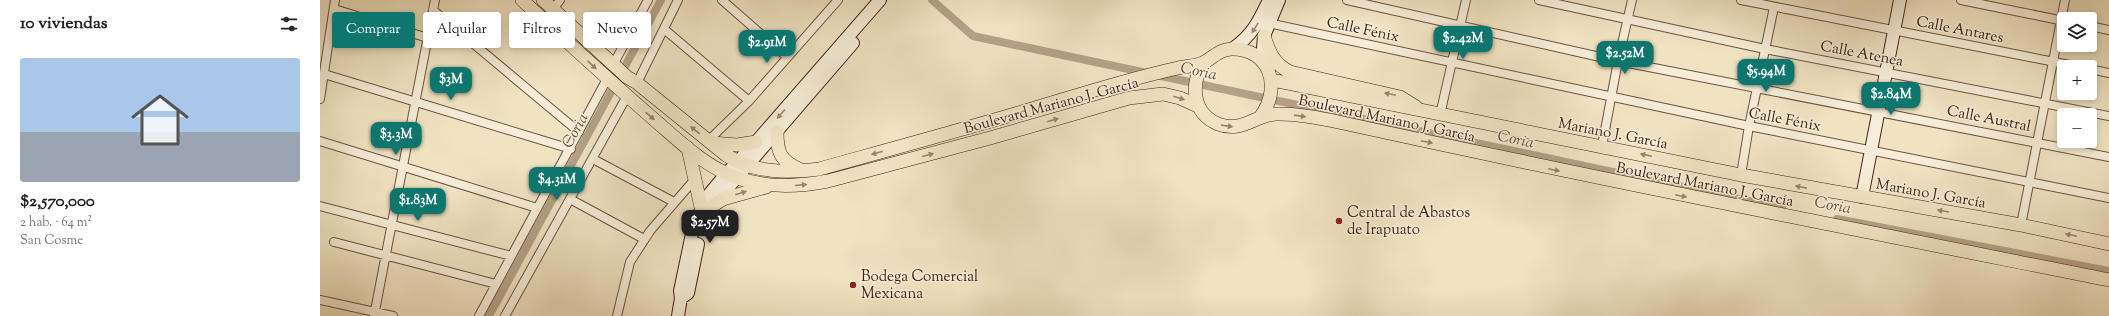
<!DOCTYPE html>
<html lang="es">
<head>
<meta charset="utf-8">
<style>
  body { margin:0; font-family:"Sorts Mill Goudy",serif; background:#f6f6f6; color:#222; height:100vh; display:flex; flex-direction:column; font-size:15px; white-space:nowrap }
  * { box-sizing:border-box; margin:0 }
  p { font-size:13px; color:#767676 }
  .icon { flex:none; width:22px; height:22px; fill:none; stroke:currentColor; stroke-width:2; stroke-linecap:round; stroke-linejoin:round }
  .map { position:relative; flex:1; overflow:hidden }
  .drawer { display:flex; flex-direction:column; background:#fff; width:320px }
  .drawer>* { flex:none }
  .guide { position:absolute; left:12px; top:12px; width:380px; height:36px; display:flex; gap:8px }
  .controls { position:absolute; left:1737px; top:12px; display:grid; gap:8px }
  .controls a { display:grid; place-items:center; width:40px; height:40px; border-radius:4px; background:#fff; box-shadow:0 2px 6px #0003; font-size:20px }
  .price { position:absolute; translate:-50% -34px; padding:0 9px; border-radius:8px; background:#0f766e; color:#fff; font-size:13px; line-height:26px; filter:drop-shadow(0 1px 2px #0008) }
  .price::after { content:''; position:absolute; left:50%; top:24px; width:12px; height:9px; margin-left:-6px; background:inherit; clip-path:polygon(0 0,100% 0,50% 100%) }
  .price.current { background:#222; color:#fff }
  ul { padding:0; list-style:none }
  li { display:grid; align-content:center; gap:8px; height:212px; padding:0 20px }
  li+li { border-top:1px solid #e0e0e0 }
  li span { display:grid; place-items:center; height:124px; border-radius:4px; color:#555 }
  li>.icon { margin-inline-start:auto }
  span .icon { width:72px; height:72px; fill:#fffc; stroke-width:1 }
  li b { font-size:17px }
  h2 { display:flex; justify-content:space-between; align-items:center; height:48px; padding:0 20px; font-size:17px }
  .pill { padding:0 14px; border-radius:4px; background:#fff; box-shadow:0 2px 6px #0003; font-size:14px; line-height:36px }
  .pill.current { background:#0f766e; color:#fff }
  main { display:flex; flex:1; min-height:0 }
  .map>svg:first-child { display:block }
</style>
</head>
<body>
<main>
<section class="drawer">
<h2>10 viviendas<svg class="icon" aria-label="filters" viewBox="0 0 24 24"><path d="M4 7h16M4 17h16"/><circle cx="9" cy="7" r="2"/><circle cx="15" cy="17" r="2"/></svg></h2>
<ul>
<li><span style="background:linear-gradient(#a9c7e8 60%,#9aa5b1 0)"><svg class="icon" aria-label="home" viewBox="0 0 24 24"><path d="M3 11l9-7 9 7M6 9v11h12V9"/></svg></span><div><b>$2,570,000</b><p>2 hab. · 64 m²</p><p>San Cosme</p></div></li>
</ul>
</section>
<div class="map">
<svg width="1789" height="316" viewBox="0 0 1789 316">
  <rect width="100%" height="100%" fill="#f0e3c2"/>
  <filter id="stains"><feTurbulence type="fractalNoise" baseFrequency=".005" numOctaves="4"/><feColorMatrix values="0 0 0 0 .2 0 0 0 0 .09 0 0 0 0 .02 0 0 0 .5 -.17"/></filter>
  <radialGradient id="worn" r=".72"><stop offset=".6" stop-color="#630" stop-opacity="0"/><stop offset="1" stop-color="#630" stop-opacity=".3"/></radialGradient>
  <g fill="none" stroke-linecap="round" stroke-linejoin="round">
    <path stroke="#b4a187" stroke-width="8" d="M612 0 653 36 1462 208
      M1517 219 1789 271
      M169 316 341 0"/>
    <g stroke="#6d5240" stroke-width="10">
      <path id="street" d="M402 0 467 57
        M1027 0 1298 61 1789 157
        M1219 0 1445 49 1789 116
        M1421 0 1760 67
        M1641 0 1744 21
        M14 9 108 38
        M113 10 259 132
        M233 10 240 0
        M948 23 1429 126 1789 198
        M1770 26 1789 30
        M344 29 429 101
        M293 65 328 0
        M1770 69 1789 73
        M4 74 251 149
        M317 83 358 0
        M0 99 15 0
        M1120 115 1146 0
        M0 141 217 208
        M388 141 429 101 518 0
        M1282 146 1298 61 1312 0
        M273 159 354 202
        M1421 175 1429 126 1454 7
        M250 199 324 239
        M0 206 191 256
        M1701 225 1745 0
        M14 242 176 284
        M0 300 73 316
        M54 316 115 0
        M159 316 287 79
        M185 316 307 96
        M297 316 310 262 330 231 375 179"/>
    </g>
    <g stroke="#412115" stroke-width="14">
      <path id="secondary" d="M912 49C932 36 939 21 949 0
        M942 61 944 36 959 0
        M1542 197 1580 0
        M393 205 533 43
        M361 298 368 293 378 244
        M358 316 361 298 360 291 373 229 386 198 406 174 436 142 560 0"/>
    </g>
    <g stroke="#412115" stroke-width="14">
      <path id="primary" d="M202 0C246 41 291 82 337 122 360 142 386 167 415 177 446 188 476 187 508 181L670 138 809 98 843 94 860 98 878 106
        M223 0 307 77 317 83 406 155C433 173 467 173 499 169 564 151 630 133 695 114 749 98 803 80 858 68 866 66 878 66 885 62 894 56 900 50 911 49 950 48 962 87 941 116
        M944 36C949 52 954 64 970 72L1080 97 1096 107
        M884 62C870 84 872 113 898 124 921 133 934 116 955 114 977 113 1001 118 1023 123 1278 179 1533 229 1789 280
        M952 80 1421 175 1701 225 1789 244
        M457 132C457 154 461 161 481 170
        M392 143 417 145 436 142
        M368 148 381 207
        M392 206 403 199 446 187"/>
    </g>
    <use href="#street" stroke="#f5edd7" stroke-width="8"/>
    <use href="#secondary" stroke="#f5edd7" stroke-width="12"/>
    <use href="#primary" stroke="#f0e3c2" stroke-width="13"/>
  </g>
  <defs><path id="oneway-solid" d="M-6-.8H1V-3.2L6.5 0L1 3.2V.8H-6Z"/></defs>
  <g fill="#9b8776">
    <use href="#oneway-solid" transform="translate(935 28) rotate(122)"/>
    <use href="#oneway-solid" transform="translate(461 114) rotate(131)"/>
  </g>
  <g fill="#98826c">
    <use href="#oneway-solid" transform="translate(272 65) rotate(43)"/>
    <use href="#oneway-solid" transform="translate(1070 94) rotate(-168)"/>
    <use href="#oneway-solid" transform="translate(859 98) rotate(17)"/>
    <use href="#oneway-solid" transform="translate(330 116) rotate(40)"/>
    <use href="#oneway-solid" transform="translate(980 116) rotate(8)"/>
    <use href="#oneway-solid" transform="translate(733 120) rotate(-16)"/>
    <use href="#oneway-solid" transform="translate(907 126) rotate(9)"/>
    <use href="#oneway-solid" transform="translate(375 130) rotate(-141)"/>
    <use href="#oneway-solid" transform="translate(1107 142) rotate(12)"/>
    <use href="#oneway-solid" transform="translate(557 153) rotate(164)"/>
    <use href="#oneway-solid" transform="translate(608 155) rotate(-15)"/>
    <use href="#oneway-solid" transform="translate(1326 155) rotate(-168)"/>
    <use href="#oneway-solid" transform="translate(1234 170) rotate(12)"/>
    <use href="#oneway-solid" transform="translate(481 185) rotate(-5)"/>
    <use href="#oneway-solid" transform="translate(1481 187) rotate(-169)"/>
    <use href="#oneway-solid" transform="translate(421 193) rotate(-18)"/>
    <use href="#oneway-solid" transform="translate(1361 196) rotate(12)"/>
    <use href="#oneway-solid" transform="translate(1623 211) rotate(-170)"/>
    <use href="#oneway-solid" transform="translate(1751 235) rotate(-168)"/>
  </g>
  <g fill="#8f2418" stroke="#f5edd7" stroke-width="1.5">
    <circle cx="1019" cy="221" r="4"/>
    <circle cx="533" cy="285" r="4"/>
  </g>
  <g text-anchor="middle" stroke-width="3" stroke-linejoin="round" paint-order="stroke">
    <g font-size="15" fill="#412115" stroke="#f5edd7">
      <text transform="translate(1043 29) rotate(12)" y="5">Calle Fénix</text>
      <text transform="translate(1640 29) rotate(11)" y="5">Calle Antares</text>
      <text transform="translate(1542 53) rotate(11)" y="5">Calle Atenea</text>
      <text transform="translate(731 105) rotate(-15)" y="5">Boulevard Mariano J. García</text>
      <text transform="translate(1067 118) rotate(12)" y="5">Boulevard Mariano J. García</text>
      <text transform="translate(1669 118) rotate(11)" y="5">Calle Austral</text>
      <text transform="translate(1465 119) rotate(11)" y="5">Calle Fénix</text>
      <text transform="translate(1293 133) rotate(11)" y="5">Mariano J. García</text>
      <text transform="translate(1385 184) rotate(11)" y="5">Boulevard Mariano J. García</text>
      <text transform="translate(1611 193) rotate(10)" y="5">Mariano J. García</text>
    </g>
    <g font-size="15" fill="#412115" stroke="#f5edd7" text-anchor="start">
      <text x="1027" y="217">Central de Abastos<tspan x="1027" dy="17">de Irapuato</tspan></text>
      <text x="541" y="281">Bodega Comercial<tspan x="541" dy="17">Mexicana</tspan></text>
    </g>
    <g font-size="16" font-style="italic" fill="#694e3d" stroke="#f5edd7">
      <text transform="translate(879 70) rotate(12)" y="6">Coria</text>
      <text transform="translate(254 130) rotate(-61)" y="6">Coria</text>
      <text transform="translate(1196 138) rotate(12)" y="6">Coria</text>
      <text transform="translate(1513 204) rotate(11)" y="6">Coria</text>
    </g>
  </g>
  <rect width="100%" height="100%" filter="url(#stains)"/>
  <rect width="100%" height="100%" fill="url(#worn)"/>
</svg>
<div class="controls">
<a><svg class="icon" aria-label="layers" viewBox="0 0 24 24"><path d="M12 4l9 5-9 5-9-5zM3 14l9 5 9-5"/></svg></a>
<a>+</a>
<a>−</a>
</div>
<b class="price" style="left:1143px;top:60px">$2.42M</b>
<b class="price" style="left:447px;top:64px">$2.91M</b>
<b class="price" style="left:1305px;top:75px">$2.52M</b>
<b class="price" style="left:1446px;top:93px">$5.94M</b>
<b class="price" style="left:131px;top:101px">$3M</b>
<b class="price" style="left:1571px;top:116px">$2.84M</b>
<b class="price" style="left:76px;top:156px">$3.3M</b>
<b class="price" style="left:237px;top:201px">$4.31M</b>
<b class="price" style="left:98px;top:222px">$1.83M</b>
<b class="price current" style="left:390px;top:244px">$2.57M</b>
<div class="guide">
<a class="pill current">Comprar</a>
<a class="pill">Alquilar</a>
<a class="pill">Filtros</a>
<a class="pill">Nuevo</a>
</div>
</div>
</main>
</body>
</html>
